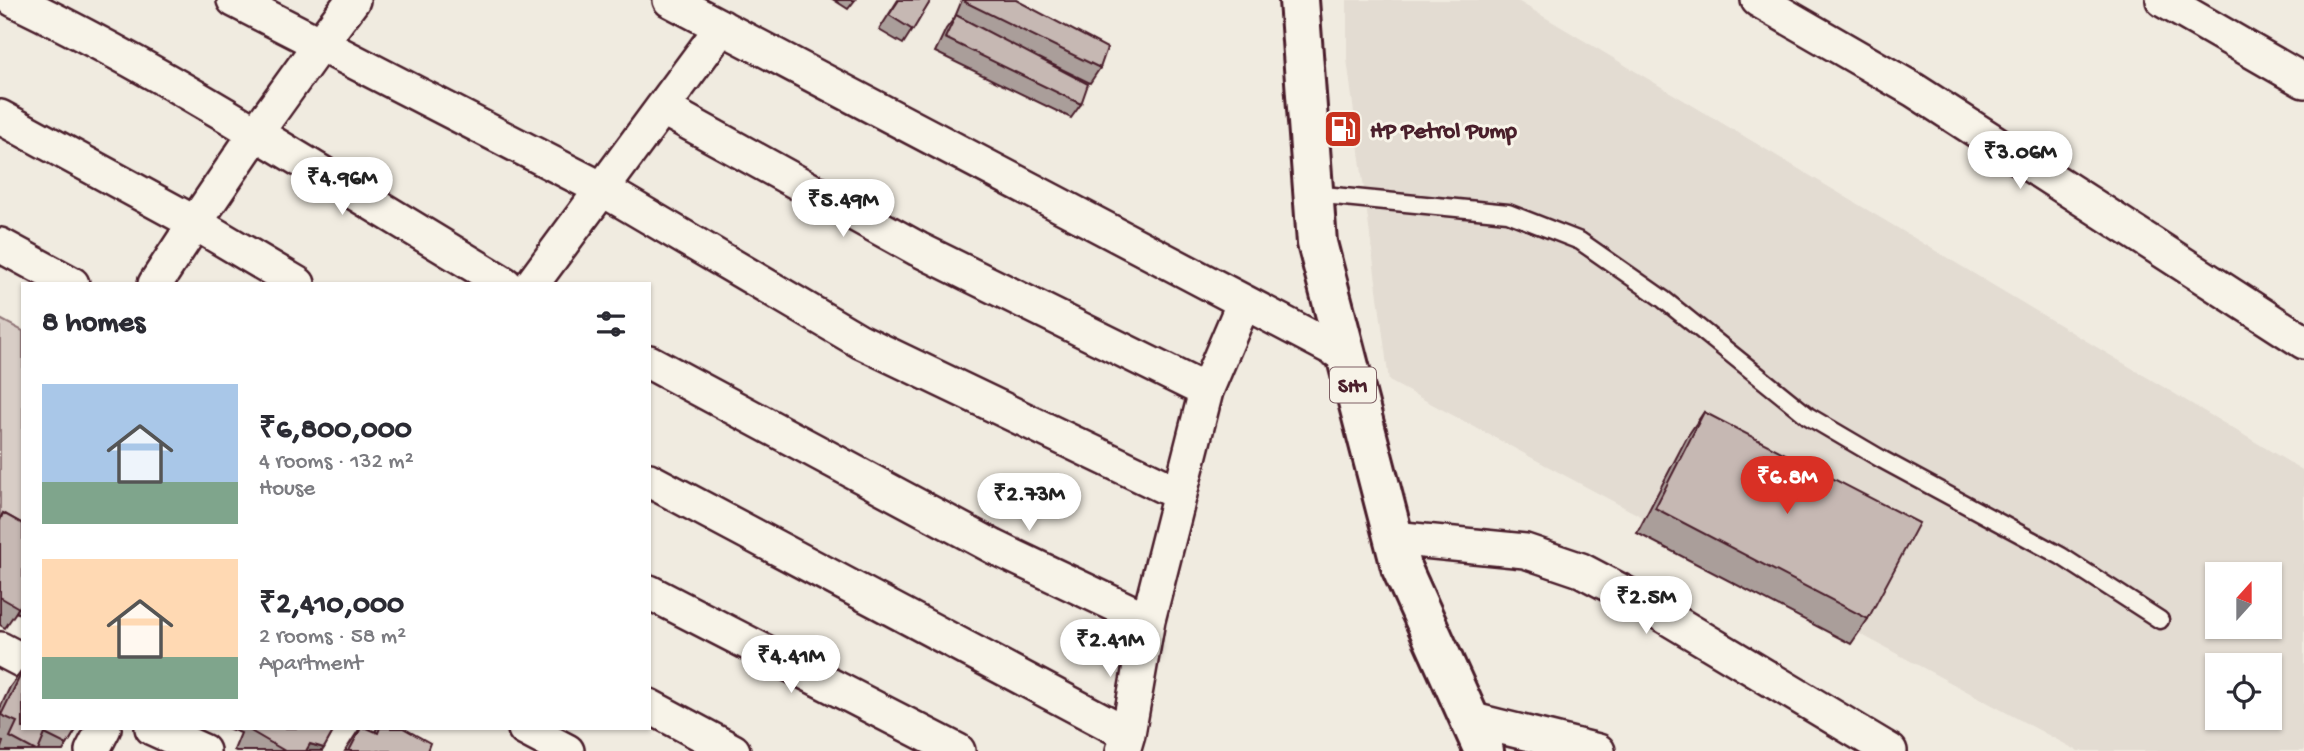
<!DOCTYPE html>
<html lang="en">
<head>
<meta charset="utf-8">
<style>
  body { margin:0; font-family:"Gochi Hand",sans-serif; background:#f2f2f3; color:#2b2b33; height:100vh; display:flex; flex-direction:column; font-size:26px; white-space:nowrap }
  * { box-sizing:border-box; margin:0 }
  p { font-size:23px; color:#7c7c81 }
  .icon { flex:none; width:38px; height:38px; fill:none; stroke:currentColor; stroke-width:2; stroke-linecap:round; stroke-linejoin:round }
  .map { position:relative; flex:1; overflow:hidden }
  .side { position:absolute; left:21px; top:282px; width:630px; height:448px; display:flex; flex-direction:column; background:#fff; border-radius:0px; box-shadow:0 2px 5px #0004 }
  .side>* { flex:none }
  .needle { width:46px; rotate:21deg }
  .tools { position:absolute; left:2205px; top:562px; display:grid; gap:14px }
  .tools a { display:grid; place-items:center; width:77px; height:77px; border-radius:0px; background:#fff; box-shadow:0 2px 5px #0004; font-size:35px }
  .price { position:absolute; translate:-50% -60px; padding:0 16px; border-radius:24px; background:#fff; color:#222; font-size:23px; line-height:46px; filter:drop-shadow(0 2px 4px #0008) }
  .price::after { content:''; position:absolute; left:50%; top:42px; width:21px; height:16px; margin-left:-10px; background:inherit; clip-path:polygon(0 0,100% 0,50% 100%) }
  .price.on { background:#d93025; color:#fff }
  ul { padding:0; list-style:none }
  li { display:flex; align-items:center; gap:21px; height:175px; padding:0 21px }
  li span { display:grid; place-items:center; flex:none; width:196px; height:140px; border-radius:0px; color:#555 }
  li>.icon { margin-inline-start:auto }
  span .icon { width:84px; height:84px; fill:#fffc; stroke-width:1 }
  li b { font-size:30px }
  h2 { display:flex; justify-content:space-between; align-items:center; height:84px; padding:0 21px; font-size:30px }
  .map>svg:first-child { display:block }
</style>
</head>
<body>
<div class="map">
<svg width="2304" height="751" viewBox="0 0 2304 751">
  <rect width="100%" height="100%" fill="#f0ebe0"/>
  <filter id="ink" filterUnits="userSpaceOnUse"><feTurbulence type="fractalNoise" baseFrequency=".0143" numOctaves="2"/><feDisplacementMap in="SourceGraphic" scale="14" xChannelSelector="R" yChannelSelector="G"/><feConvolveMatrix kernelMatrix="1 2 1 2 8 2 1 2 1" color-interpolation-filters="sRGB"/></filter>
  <g filter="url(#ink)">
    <path fill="#e3dcd2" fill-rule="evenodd" d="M1347 0H1516L2304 471V751H2078L1389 381 1347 59ZM2217 574H2270V626H2217ZM2217 665H2270V718H2217Z"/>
    <path fill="#d8cdc6" stroke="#917678" stroke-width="2" d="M0 319 23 331V542L0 530Z"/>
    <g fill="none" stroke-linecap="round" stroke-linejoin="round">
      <g stroke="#4a1f2b" stroke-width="21">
        <path id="lane" d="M1313 194 1508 213 1580 241 1663 299 1808 416 1883 460 2061 556 2160 620"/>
      </g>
      <g stroke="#4a1f2b" stroke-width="38">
        <path id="street" d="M14 0C97 40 177 85 256 133L320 44 602 189 860 341 1180 494
          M234 0 320 44 353 0
          M670 0 1345 355
          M1758 0 1914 90 2304 342
          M2163 0 2304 81
          M662 108 722 27
          M0 117 195 223 256 133 505 284
          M0 245 72 284
          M155 284 195 223 298 284
          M532 284 662 108 918 249 1206 391
          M649 362 994 547 1148 620 1206 391 1244 302
          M649 480 1128 734
          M1393 538 1525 551 1581 570 1638 600 1890 751
          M649 592 958 751
          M0 649 23 661
          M649 706 733 751
          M1469 719 1598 751
          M152 728 203 751
          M525 729 567 751
          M92 751 104 728
          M1123 751 1128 734 1148 620"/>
      </g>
      <g stroke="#4a1f2b" stroke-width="44">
        <path id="primary" d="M1299 0 1317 243 1401 567 1484 751"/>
      </g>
      <use href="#lane" stroke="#f7f3e8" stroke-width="16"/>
      <use href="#street" stroke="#f7f3e8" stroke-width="33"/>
      <use href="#primary" stroke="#f7f3e8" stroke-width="38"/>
    </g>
    <path fill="#aa9e9a" stroke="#4a1f2b" stroke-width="2" d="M834 0H855L848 9Z
      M898 0H931L903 44 879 30Z
      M962 0H1016L1100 68 1090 83 1039 58 1081 104 1071 118 935 52 946 29 955 17Z
      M1704 412 1868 619 1851 644 1637 533 1687 437Z
      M3 513 23 524V615L16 612 5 628 0 625V518Z
      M23 669 77 728 63 751H0L3 742 0 741V708L10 687Z
      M231 728H335L322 751H236L234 750 241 733 230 729Z
      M360 728 375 732 377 728H403L427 751H345Z"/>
    <path fill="#8b817d" stroke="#4a1f2b" stroke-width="2" d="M23 599V615L16 612Z
      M310 744 324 748 322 751H305Z"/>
    <path fill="#c6b8b3" stroke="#4a1f2b" stroke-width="2" d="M899 0H931L913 30 889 15Z
      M966 0H1016L1107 48 1100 68 965 2Z
      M956 15 1088 84 1081 104 945 38Z
      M1704 412 1919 523 1868 619 1655 508Z
      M3 513 23 524V601L19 608 0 597V521Z
      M23 670V728H77L67 745 45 734 38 751H36L10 737 17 722 1 715Z
      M249 728H335L324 748 310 744 306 751H285L249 730Z
      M361 728H367L378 733 380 728H403L430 743 427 751H349Z"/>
  </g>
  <defs>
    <g id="fuel-square" transform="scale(2.0125)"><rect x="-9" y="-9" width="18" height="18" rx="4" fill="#c8321e" stroke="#f7f3e8"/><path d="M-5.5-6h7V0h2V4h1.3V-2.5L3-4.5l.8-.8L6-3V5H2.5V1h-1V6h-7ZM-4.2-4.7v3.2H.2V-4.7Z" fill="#fff"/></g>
  </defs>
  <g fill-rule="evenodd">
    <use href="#fuel-square" x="1343" y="129"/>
  </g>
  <g text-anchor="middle" stroke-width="6" stroke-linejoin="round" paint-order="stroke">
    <rect fill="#f7f3e8" stroke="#7e5f64" stroke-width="2" x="1330" y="367.5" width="46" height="35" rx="5"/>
    <g font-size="21" font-weight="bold" fill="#4a1f2b">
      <text x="1353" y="392">SH1</text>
    </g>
    <g font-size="23" font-weight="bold" fill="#4a1f2b" stroke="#f7f3e8" text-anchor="start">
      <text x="1370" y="137">HP Petrol Pump</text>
    </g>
  </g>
</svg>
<div class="tools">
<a><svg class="needle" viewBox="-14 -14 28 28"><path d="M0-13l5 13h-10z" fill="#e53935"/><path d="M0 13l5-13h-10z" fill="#7c7c81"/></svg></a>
<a><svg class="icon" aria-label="locate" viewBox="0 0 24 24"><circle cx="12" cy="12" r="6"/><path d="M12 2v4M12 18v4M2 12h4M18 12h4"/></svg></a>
</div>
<b class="price" style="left:2020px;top:191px">₹3.06M</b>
<b class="price" style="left:342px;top:217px">₹4.96M</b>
<b class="price" style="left:843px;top:239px">₹5.49M</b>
<b class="price on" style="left:1787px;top:516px">₹6.8M</b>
<b class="price" style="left:1029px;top:533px">₹2.73M</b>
<b class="price" style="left:1646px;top:636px">₹2.5M</b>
<b class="price" style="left:1110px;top:679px">₹2.41M</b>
<b class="price" style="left:791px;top:695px">₹4.41M</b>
<section class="side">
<h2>8 homes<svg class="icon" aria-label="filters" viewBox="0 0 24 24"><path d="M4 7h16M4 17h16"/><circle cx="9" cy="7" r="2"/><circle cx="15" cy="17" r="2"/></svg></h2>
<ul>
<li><span style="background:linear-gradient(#a9c7e8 70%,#7fa58c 0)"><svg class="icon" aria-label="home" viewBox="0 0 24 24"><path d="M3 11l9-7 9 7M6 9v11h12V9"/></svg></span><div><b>₹6,800,000</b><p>4 rooms · 132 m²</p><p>House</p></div></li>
<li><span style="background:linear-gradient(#ffd9b3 70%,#7fa58c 0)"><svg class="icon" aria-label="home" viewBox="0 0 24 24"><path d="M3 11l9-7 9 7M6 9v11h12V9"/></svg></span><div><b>₹2,410,000</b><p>2 rooms · 58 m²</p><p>Apartment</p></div></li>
</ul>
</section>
</div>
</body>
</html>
